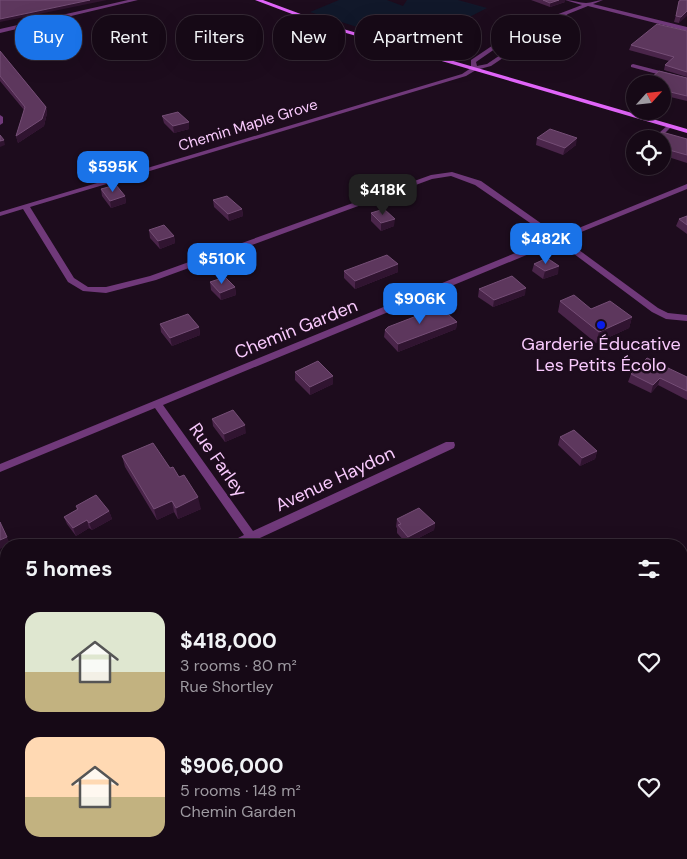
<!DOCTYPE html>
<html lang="en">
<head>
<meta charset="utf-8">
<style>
  body { margin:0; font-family:"DM Sans",sans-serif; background:#1f121f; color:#f1f3f6; height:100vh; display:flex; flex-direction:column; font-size:19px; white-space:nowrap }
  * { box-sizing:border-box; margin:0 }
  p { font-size:16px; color:#9e9aa1 }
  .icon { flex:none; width:28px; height:28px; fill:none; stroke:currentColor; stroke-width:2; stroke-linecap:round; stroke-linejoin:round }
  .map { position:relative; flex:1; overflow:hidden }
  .sheet { position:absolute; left:0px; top:539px; width:688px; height:321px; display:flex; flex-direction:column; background:#160916; border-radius:20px 20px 0 0; box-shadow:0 5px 20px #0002,0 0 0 1px #352a35 }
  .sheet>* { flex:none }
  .banner { position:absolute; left:15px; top:15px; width:658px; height:45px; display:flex; gap:10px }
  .needle { width:32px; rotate:63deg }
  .controls { position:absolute; left:626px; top:75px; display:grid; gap:10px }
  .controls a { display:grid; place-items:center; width:45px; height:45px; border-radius:50%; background:#160916; box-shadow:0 5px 20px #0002,0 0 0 1px #352a35; font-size:25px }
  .price { position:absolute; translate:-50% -42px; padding:0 11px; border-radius:10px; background:#1a73e8; color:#fff; font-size:16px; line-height:32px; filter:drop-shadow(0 1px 2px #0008) }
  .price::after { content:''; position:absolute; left:50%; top:30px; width:15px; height:11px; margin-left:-8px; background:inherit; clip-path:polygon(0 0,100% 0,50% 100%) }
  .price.active { background:#222; color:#fff }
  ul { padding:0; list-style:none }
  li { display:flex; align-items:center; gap:15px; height:125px; padding:0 25px }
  li span { display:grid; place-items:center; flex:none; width:140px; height:100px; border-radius:15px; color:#555 }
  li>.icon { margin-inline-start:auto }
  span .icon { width:60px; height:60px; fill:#fffc; stroke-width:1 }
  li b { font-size:21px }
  h2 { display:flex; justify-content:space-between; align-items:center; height:60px; padding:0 25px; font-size:21px }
  .pill { padding:0 18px; border-radius:20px; background:#160916; box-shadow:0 5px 20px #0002,0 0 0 1px #352a35; font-size:18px; line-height:45px }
  .pill.active { background:#1a73e8; color:#fff }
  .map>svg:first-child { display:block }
</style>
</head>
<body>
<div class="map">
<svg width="687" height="859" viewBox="0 0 687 859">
  <rect width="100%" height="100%" fill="#1d0c1d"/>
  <path fill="#11182a" d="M339 0H387L403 6 407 0H458L487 8 446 29 459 35 446 40 452 45 448 56 310 12Z"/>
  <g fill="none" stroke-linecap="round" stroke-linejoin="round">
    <path fill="#70397a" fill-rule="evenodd" d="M668 125 672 126 665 133 687 140V144L659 135V133Z"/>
    <path fill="#70397a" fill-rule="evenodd" d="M128 0H138L0 33V29Z
      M565 0C573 0 579 3 586 3 592 3 597 0 603 0L593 4 687 27V31L588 6 568 14 491 66 476 70 466 76 30 207 74 278 88 287H106L150 276 431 175 452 172 481 181 559 236 687 184V189L564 239 658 308 668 313 687 315V321L666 319 652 312 558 242 163 405 253 531 446 442H454L455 445 454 448 245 545H228L230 542 244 535 155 408 0 472V464L552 238 475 185 451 176 432 179 156 280 106 293 83 291 68 282 23 209 0 216V212L462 74 471 68V60L514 31 582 5ZM552 20 487 64 477 66 476 62 518 33Z
      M633 64 687 78V82L631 67V65Z
      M0 115 3 117V123L0 125Z
      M687 723V737L681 739V725Z
      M492 854H511L509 859H490Z"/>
    <path fill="#e165f9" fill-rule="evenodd" d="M255 0H263L333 26 687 129V133L329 28Z"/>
  </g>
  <path fill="#4a254a" d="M531 0H565V2L550 7Z
    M680 0H687L679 23 674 22Z
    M687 31V77L664 70 665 65 669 61 629 50 631 45Z
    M0 51 46 107 47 113 44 126 18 143 16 136 24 110 0 81Z
    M687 78V101L662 95V84Z
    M162 116 189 129 174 133 164 123Z
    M537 138 576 145 563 155 536 145Z
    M662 139H687V163L662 155Z
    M101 189 125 196 126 203 111 208 102 196Z
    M213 200 242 209 243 216 229 221 214 207Z
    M371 213 394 226 381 231 371 221Z
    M687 216V234L676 226 679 219Z
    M149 230 174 236 175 243 160 249 150 238Z
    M534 264 558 274 543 279 532 271Z
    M344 271 398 272 355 289 344 278Z
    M210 282 235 287 236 295 221 300 211 290Z
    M479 289 525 295 493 307 478 297Z
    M560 301 591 309 632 317 629 328 596 343 558 312Z
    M457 322 456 329 398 352 384 337 385 330Z
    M160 324 199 327 200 335 172 346 161 332Z
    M295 372 333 376V384L310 395 295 380Z
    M631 374 687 377V400L658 385 651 393 628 382Z
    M212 419 246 433 225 442 213 426Z
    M560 437 597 451 595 459 580 466 558 445Z
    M122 456 170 468 201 509 178 519 174 512 157 520 125 467Z
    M76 506 109 511 112 519 92 530 89 528 76 536 67 524 64 517 77 510Z
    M397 519 435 523 434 530 407 544 397 533V528L396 527Z
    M687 834V858L681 851V839Z"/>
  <path fill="#301430" d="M90 0H107L0 22V19Z
    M559 0H565V2L550 7V3Z
    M687 11V16L679 23 681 17Z
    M46 107 47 113 44 126 18 143 16 136Z
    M189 122V129L174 133 173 126Z
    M577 138 576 145 563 155 565 148Z
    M4 140 5 145 0 147V141Z
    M125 196 126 203 111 208 110 201Z
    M242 209 243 216 229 221 228 214Z
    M395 219 394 226 381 231V223Z
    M174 236 175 243 160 249 158 241Z
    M398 264V272L355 289V281Z
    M559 266 558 274 543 279 545 271Z
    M235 287 236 295 221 300 220 293Z
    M526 288 525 295 493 307 494 300Z
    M632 317 629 328 596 343 599 332Z
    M457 322 456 329 398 352V344Z
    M199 327 200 335 172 346 170 338Z
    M333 376V384L310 395V387Z
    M660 378 658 385 651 393 653 385Z
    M245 425 246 433 225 442 224 434Z
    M597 451 595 459 580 466 582 458Z
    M198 497 201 509 178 519 176 508Z
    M172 501 174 512 157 520 154 509Z
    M109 511 112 519 92 530 89 523Z
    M87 520 89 528 76 536 73 528Z
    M435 523 434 530 407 544 408 537Z
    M7 537 10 544 6 545V546L0 549V540Z
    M687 634V642L686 644 681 646V639Z"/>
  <path fill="#5d375d" stroke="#754e76" d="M0 0H90L0 19Z
    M543 0H559L550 3Z
    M681 0H687V11L681 17 676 16 679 1Z
    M657 24 687 31V72L665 65 674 57 631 45Z
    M0 51 46 107 42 119 16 136 25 107 0 76Z
    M659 71 687 78V96L662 90V84H644Z
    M178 112 189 122 173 126 162 116Z
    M550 129 577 138 565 148 537 138Z
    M662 132 687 139V155L662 148V139H656Z
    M0 135 4 140 0 141Z
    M116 185 125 196 110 201 101 189Z
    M227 196 242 209 228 214 213 200Z
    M384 209 395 219 381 223 371 213Z
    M687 216V225L679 219Z
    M164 225 174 236 158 241 149 230Z
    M387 255 398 264 355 281 344 271Z
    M547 258 559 266 545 271 534 264Z
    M512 276 526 288 494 300 479 289Z
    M225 277 235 287 220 293 210 282Z
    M574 295 591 309 610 301 632 317 599 332 560 301Z
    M440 307 457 322 398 344 385 330 388 327Z
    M188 314 199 327 170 338 160 324Z
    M647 358 687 377V391L660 378 653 385 631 374Z
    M318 361 333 376 310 387 295 372Z
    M233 410 245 425 224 434 212 419Z
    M574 430 597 451 582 458 560 437Z
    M153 443 170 468 173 467 179 477 184 475 198 497 176 508 172 501 154 509 122 456Z
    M96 495 109 511 89 523 87 520 73 528 64 517 78 509 76 506Z
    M419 508 435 523 408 537 398 525 401 524 397 519Z
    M0 522 7 537 0 540Z
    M687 596V636L681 639V599Z
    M687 834V847L681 840V839Z"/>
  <circle fill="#091dea" stroke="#1d0c1d" stroke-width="2" cx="601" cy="325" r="5"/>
  <g text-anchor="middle" stroke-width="5" stroke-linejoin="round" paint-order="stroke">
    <g font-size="15" fill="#f9cafd" stroke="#1d0c1d">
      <text transform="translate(248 125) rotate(-17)" y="5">Chemin Maple Grove</text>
    </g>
    <g font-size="18" fill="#f9cafd" stroke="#1d0c1d">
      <text transform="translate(296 329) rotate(-22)" y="6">Chemin Garden</text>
      <text transform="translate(218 460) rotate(55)" y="6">Rue Farley</text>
      <text transform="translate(335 479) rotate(-25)" y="6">Avenue Haydon</text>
    </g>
    <g font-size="18" fill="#f9cafd" stroke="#1d0c1d">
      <text x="601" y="350">Garderie Éducative<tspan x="601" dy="21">Les Petits Écolo</tspan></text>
    </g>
  </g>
</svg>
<div class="controls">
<a><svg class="needle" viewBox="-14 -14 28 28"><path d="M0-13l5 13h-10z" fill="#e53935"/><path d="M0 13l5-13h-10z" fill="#9e9aa1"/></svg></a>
<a><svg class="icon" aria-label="locate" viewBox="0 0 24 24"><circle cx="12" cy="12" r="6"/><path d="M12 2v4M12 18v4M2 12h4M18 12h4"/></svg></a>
</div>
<b class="price" style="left:113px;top:193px">$595K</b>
<b class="price active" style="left:383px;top:216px">$418K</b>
<b class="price" style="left:546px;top:265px">$482K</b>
<b class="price" style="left:222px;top:285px">$510K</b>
<b class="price" style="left:420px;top:325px">$906K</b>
<div class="banner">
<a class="pill active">Buy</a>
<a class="pill">Rent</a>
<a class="pill">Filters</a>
<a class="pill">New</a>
<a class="pill">Apartment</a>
<a class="pill">House</a>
</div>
<section class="sheet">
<h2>5 homes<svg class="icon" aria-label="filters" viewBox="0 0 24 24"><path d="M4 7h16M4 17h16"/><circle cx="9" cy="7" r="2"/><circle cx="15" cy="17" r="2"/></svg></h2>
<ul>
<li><span style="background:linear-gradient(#dfe7d0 60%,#c2b280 0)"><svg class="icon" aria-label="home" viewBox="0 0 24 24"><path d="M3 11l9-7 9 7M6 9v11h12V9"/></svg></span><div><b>$418,000</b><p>3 rooms · 80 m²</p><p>Rue Shortley</p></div><svg class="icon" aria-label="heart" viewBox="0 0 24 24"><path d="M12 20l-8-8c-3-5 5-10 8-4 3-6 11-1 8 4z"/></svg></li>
<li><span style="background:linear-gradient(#ffd9b3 60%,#c2b280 0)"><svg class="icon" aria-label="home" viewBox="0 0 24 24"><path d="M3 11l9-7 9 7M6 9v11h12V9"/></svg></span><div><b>$906,000</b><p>5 rooms · 148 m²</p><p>Chemin Garden</p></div><svg class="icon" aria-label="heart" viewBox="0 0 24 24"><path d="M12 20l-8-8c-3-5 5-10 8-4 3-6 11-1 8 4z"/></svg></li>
</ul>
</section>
</div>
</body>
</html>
